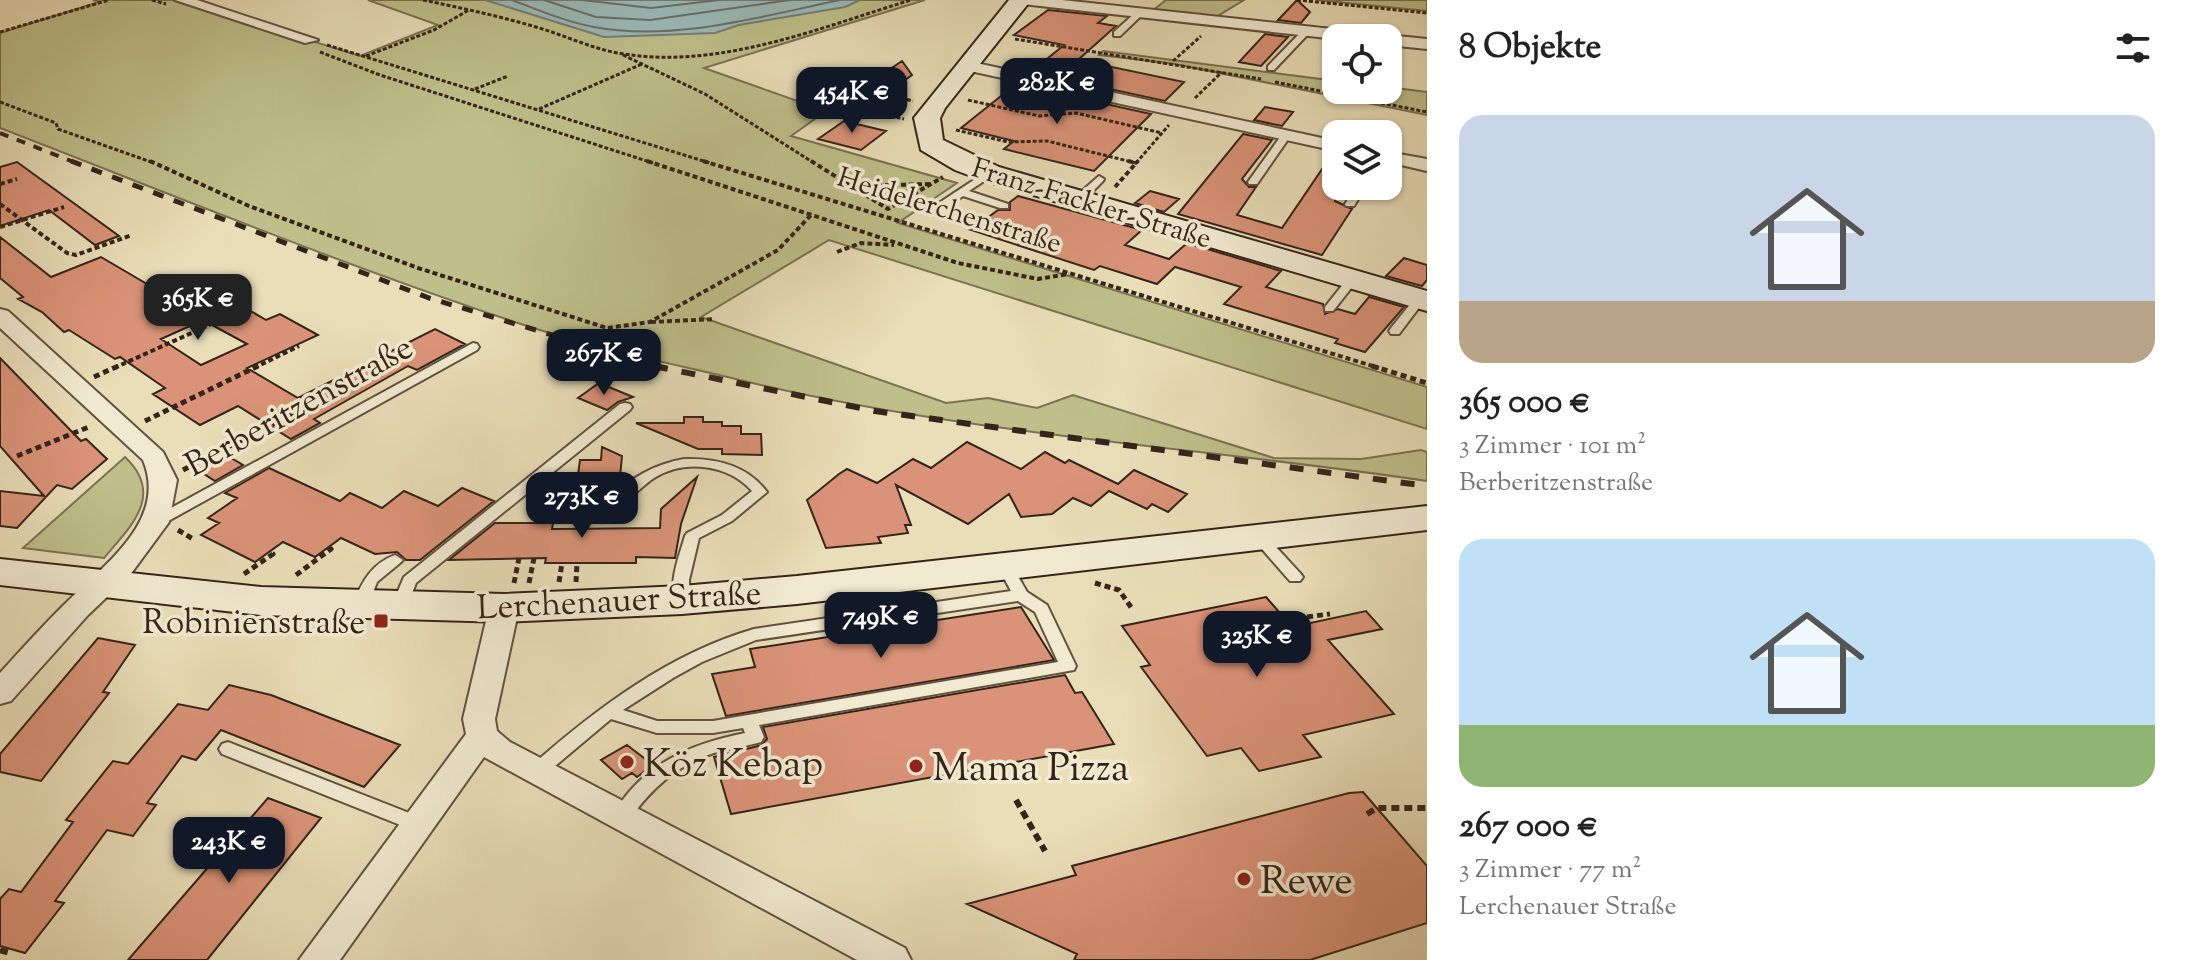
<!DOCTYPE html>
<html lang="de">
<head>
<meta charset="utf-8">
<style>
  body { margin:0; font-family:"Sorts Mill Goudy",serif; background:#f2f2f2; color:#222; height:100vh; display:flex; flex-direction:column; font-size:30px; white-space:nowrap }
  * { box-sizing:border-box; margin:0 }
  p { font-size:26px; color:#767676 }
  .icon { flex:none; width:44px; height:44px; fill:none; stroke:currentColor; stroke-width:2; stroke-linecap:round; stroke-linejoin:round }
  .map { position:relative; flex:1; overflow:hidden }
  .details { display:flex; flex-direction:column; background:#fff; width:760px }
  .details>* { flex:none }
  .controls { position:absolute; left:1322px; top:24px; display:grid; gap:16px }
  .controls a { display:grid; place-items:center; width:80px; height:80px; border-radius:16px; background:#fff; box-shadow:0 2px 6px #0004; font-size:40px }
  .price { position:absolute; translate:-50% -68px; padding:0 18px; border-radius:16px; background:#111827; color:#fff; font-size:26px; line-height:52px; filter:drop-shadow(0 2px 4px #0008) }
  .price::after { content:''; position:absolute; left:50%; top:48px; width:24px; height:18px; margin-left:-12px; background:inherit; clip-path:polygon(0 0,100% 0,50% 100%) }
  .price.selected { background:#222; color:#fff }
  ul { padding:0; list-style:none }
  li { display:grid; align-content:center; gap:16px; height:424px; padding:0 32px }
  li span { display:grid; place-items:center; height:248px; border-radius:24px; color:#555 }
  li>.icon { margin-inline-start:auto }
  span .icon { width:144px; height:144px; fill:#fffc; stroke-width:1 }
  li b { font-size:34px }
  h2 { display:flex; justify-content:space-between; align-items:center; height:96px; padding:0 32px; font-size:34px }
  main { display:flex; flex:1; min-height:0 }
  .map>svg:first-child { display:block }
</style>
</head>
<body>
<main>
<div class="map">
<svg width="1427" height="960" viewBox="0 0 1427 960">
  <rect width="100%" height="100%" fill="#e9deb8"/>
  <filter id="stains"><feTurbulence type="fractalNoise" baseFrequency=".0025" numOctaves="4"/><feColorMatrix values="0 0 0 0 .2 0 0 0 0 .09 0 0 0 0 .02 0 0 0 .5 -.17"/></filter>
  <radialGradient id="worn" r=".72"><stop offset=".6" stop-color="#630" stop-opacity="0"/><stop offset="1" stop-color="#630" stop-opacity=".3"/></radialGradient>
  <path fill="#bebf8a" stroke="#7a7252" stroke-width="2" d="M93 0H201L190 3 360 56 438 25 368 0H925L704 68 826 111 791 136 957 183 898 223 1427 387V429L829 240 701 317 946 403 988 398 1037 408 1073 395 1274 458 1361 459 1421 450 1427 452V481C1200 447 968 435 744 381 670 363 593 348 521 324 345 266 173 195 0 128V33L99 2Z
    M1166 0H1244L1216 17 1152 11Z
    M1317 0H1427V11Z
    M1103 51 1336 81V90L1388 87 1427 92V115L1175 64 1099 55Z
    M125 457C165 495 131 526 104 558L23 548Z"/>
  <path fill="#9bbab9" stroke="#727e79" stroke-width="2" d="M485 0H860L845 7 739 25 715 33 604 37Z"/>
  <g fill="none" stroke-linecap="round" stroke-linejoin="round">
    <path stroke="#686f69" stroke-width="2" d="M512 0C539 10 566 22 594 27 674 42 763 16 840 0
      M544 0 596 17 650 20 790 0
      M582 0 651 8 719 0"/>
  </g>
  <path fill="#da9378" stroke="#352419" stroke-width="2" fill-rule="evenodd" d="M1297 0 1310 12 1301 23 1278 20Z
    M1048 10 1107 16 1098 23 1116 26 1078 60 1184 82 1165 101 1031 72 1064 45 1014 35Z
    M1265 34 1288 37 1261 66 1239 62Z
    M902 61 912 75 869 106 843 100 854 92 819 84 843 69 881 75Z
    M1016 84 1151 114 1094 171 1004 149 1014 141 961 128Z
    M1265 107 1293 112 1282 126 1254 120Z
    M844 121 886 131 861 150 818 139Z
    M1243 134 1272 140 1242 179 1249 187H1256L1237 215 1282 228 1333 153 1336 154 1335 201 1352 209 1322 255 1178 214Z
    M17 162 119 236 95 245 49 210 0 226V167Z
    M1150 191 1179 199 1164 212 1135 203Z
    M1018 196 1142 230 1125 245 1169 259 1187 243 1281 271 1266 287 1323 304 1325 314 1338 309 1355 314 1369 297 1404 307 1365 352 1335 343 1338 339 1224 304 1241 287 1175 267 1157 284 1100 266 1094 270 971 230 987 226 986 219 998 210H1010V202Z
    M0 237 51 277 101 257 147 284 153 282 186 299 211 288 266 320 280 314 318 335 247 368 298 398 435 329 465 344 417 370 408 366 314 419 320 423 291 439 238 406 200 425 153 394 165 388 120 357 115 359 69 330 64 332 42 312 18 299 23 297 0 278ZM203 320 247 344 201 365 161 339Z
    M1404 258 1427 265V280L1422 286 1386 276Z
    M0 358 81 441 86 439 107 459 72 489 57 485 17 528 0 526V491L44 496 0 446Z
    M599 383 633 397 618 402 607 410 578 398Z
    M684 417H703V422H722V426H741V434H761L762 455 722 454V449H698L636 423H684Z
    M967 442 1021 469 1045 452 1065 463 1069 460 1118 484 1134 470 1187 494 1168 512 1152 504 1147 509 1109 491 1091 506 1073 498 1052 514 1021 517 1009 494 968 524 896 485 911 525H905L908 533 878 537 881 543 826 548 807 500 839 474 847 469 877 483 913 459 931 468Z
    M602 447 622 456 620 477H599L597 490H576L580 460H601Z
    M226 455 243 465 215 481 198 470Z
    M269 468 340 501 350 493 382 508 404 491 438 506 462 488 494 501 420 560H406L397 552 375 554 341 538 315 557 283 542 255 562 201 535 219 523 208 518 237 498 225 493Z
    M697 477 681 524 675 558 636 557V563H545L546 558 449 560 495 523H553L552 529 660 528 661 509Z
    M1266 597 1292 627 1366 611 1382 629 1328 640 1394 714 1303 735 1321 757 1259 771 1241 748 1207 756 1141 667 1150 665 1122 626Z
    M1021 607 1054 660 726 716 712 674 755 667 750 649Z
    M98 638 135 645 103 692 109 693 41 781 0 772V754Z
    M1065 675 1075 693 1082 692 1114 744 731 814 714 757 762 745 767 739 763 727Z
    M229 685 271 695 400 745 364 787 221 730 196 760 182 756 147 803 156 805 133 836 107 830 55 901 64 903 25 953 0 946V899L9 889 21 892 73 822 66 820 113 761 128 764 178 704 208 710Z
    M627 745 653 765 637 777 632 773 622 779 601 760Z
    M1363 792 1427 866V923L1310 960H1074L1077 954 967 904 1076 875 1072 866 1349 793Z
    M268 798 321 818 207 960H128Z"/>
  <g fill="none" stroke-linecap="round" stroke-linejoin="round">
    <g stroke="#625241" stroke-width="4">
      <path id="lane" d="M1135 13 1142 15 1120 36H1114V32Z
        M1304 29 1311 31 1274 70H1268V66Z
        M1283 133 1291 135 1257 184H1249L1248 182Z
        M989 170 993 171V175L969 191 1008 204V208H1000L963 196 945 208 984 221 985 223 980 226 933 211V207Z
        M1099 176 1104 179 1103 181 1082 202H1074V198Z
        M1356 186H1366L1354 206H1346L1345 204Z
        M1352 277 1358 280 1356 282 1333 311H1325V307L1348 278Z
        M1420 296 1426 299 1424 301 1399 334H1391L1389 331 1391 328 1416 297Z
        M473 343 477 344 479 347 477 350 161 525H151L149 522 151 519Z
        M625 403 630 404 632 407 630 410 416 583 406 609H394L392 605 404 577 620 404Z
        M684 459C716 458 747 465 767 492L732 521 699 538 689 580 690 600 688 604H676C668 582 679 557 685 536L687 533 722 515 752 491C728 464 684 459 654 478 641 486 628 505 612 502L610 499C630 478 655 464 684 459Z
        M1260 533 1265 535 1300 573 1303 577 1300 581H1290L1255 541 1253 538Z
        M395 555 403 560 400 563 377 582 367 608H355L353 604C362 582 371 564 395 555Z
        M1006 562 1011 564 1027 592 1047 605 1076 666 1074 670 759 725 764 737 761 742C747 746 732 748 717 752 677 764 651 789 627 822L621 824 615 822 612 817C640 765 690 744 745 733L743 728 713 733H657L611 719 542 777 536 779 530 777 527 772 530 767C596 709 668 654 754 629L1011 591 998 567ZM1018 601 1035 612 1058 662 713 721H657L623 710 673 678 702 662 756 640Z
        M228 742 422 818 424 823 422 828 415 830 408 828 222 754 219 749 222 744Z"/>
    </g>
    <g stroke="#625241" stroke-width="4">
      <path id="street" d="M175 0H197L318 40 305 43Z
        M1015 0H1062L1369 33 1377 38 1336 39 1022 4Z
        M1388 35 1427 39V49L1388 45V38H1382Z
        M967 61 1336 141V151L961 69 959 66Z
        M1388 152 1427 159V171L1388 162Z
        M0 309 8 311 163 452 177 480 169 522 130 575 88 615 11 701 0 704V673C22 649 44 624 68 601 105 564 168 520 143 460L0 328Z
        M504 598 514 601 519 608 495 719 497 731 510 742 905 948 911 960H857L484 757 340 960H299L466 734 463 719 489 608 494 601Z"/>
    </g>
    <g stroke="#352419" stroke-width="4">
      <path id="secondary" d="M1009 0H1031L945 108 940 118 943 140 999 167 1427 291V311L979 179 955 170 921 150 914 118Z
        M1427 506V530L797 604 682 614 504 622 261 615 0 585V559L261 587 504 594 682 586 797 576Z"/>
    </g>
    <path stroke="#352419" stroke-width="3" stroke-dasharray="4 2" stroke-linecap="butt" d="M152 0 166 4
      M423 0C461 8 499 16 536 27 564 35 590 48 618 53 716 71 819 28 911 0
      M1297 0 1427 13
      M0 32 109 0
      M1015 39 1261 79
      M327 45 710 163
      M320 52 380 75 653 163
      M623 55 705 94 814 163
      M366 56 434 30 469 10
      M1173 61 1201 36
      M1275 82 1427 112
      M843 83 913 101
      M475 89 508 76
      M1195 98 1222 72
      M968 100 1039 116 1076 113 1162 133
      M0 102 56 123 58 129 154 163
      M844 105 904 119
      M539 109 642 64
      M956 130 1008 142 1047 141 1136 163
      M1136 163 1169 125"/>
    <path stroke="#352419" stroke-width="4" stroke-dasharray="5 3" stroke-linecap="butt" d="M150 161 249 206 418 268 607 328 650 322 778 250 812 214
      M647 161 958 263 1038 279 1069 274
      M703 161 1379 368
      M811 161 888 209 943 177
      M1128 161 1137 163
      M0 184 17 179
      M853 186 931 184
      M1115 187 1138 161
      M0 204 67 253 76 255 132 235
      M0 227 64 207
      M837 252 861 243 894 245
      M651 322 715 319
      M114 368 238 312
      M254 368 299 346"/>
    <path stroke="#352419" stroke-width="5" stroke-dasharray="6 4" stroke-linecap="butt" d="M1372 366 1427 383
      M94 377 118 366
      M145 421 258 366
      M17 456 91 426
      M183 470 320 400
      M556 500 600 499
      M178 530 193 539
      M244 574 273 554 269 552
      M296 575 331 549 327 548
      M559 582 562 563
      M576 582 577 563
      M514 583 519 558
      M529 583 534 558
      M1095 583 1119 590 1133 610
      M1292 627 1298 618 1330 614"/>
    <path stroke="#352419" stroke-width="6" stroke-dasharray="8 5" stroke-linecap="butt" d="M1016 800 1045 851
      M1367 814 1377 808H1427
      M0 950 10 953"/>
    <use href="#lane" fill="#f1ead1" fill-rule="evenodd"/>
    <use href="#street" fill="#f1ead1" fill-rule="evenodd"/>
    <use href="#secondary" fill="#f1ead1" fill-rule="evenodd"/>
    <path stroke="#352419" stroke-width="4" stroke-dasharray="9 9" stroke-linecap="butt" d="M0 133 76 163"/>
    <path stroke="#352419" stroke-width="5" stroke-dasharray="11 11" stroke-linecap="butt" d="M71 161 429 298 662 368"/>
    <path stroke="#352419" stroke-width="6" stroke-dasharray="14 14" stroke-linecap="butt" d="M654 366 875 411 1427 486"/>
  </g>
  <g fill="#8f2418" stroke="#f1ead1" stroke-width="3">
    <rect x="373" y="613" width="16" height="16" rx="4"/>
    <circle cx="627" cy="762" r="8"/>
    <circle cx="916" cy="766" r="8"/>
    <circle cx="1244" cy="879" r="8"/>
  </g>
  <g text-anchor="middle" stroke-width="7" stroke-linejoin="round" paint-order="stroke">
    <g font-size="28" fill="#352419" stroke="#f1ead1">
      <text transform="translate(1092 202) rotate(17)" y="10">Franz-Fackler-Straße</text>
      <text transform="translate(950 209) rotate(17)" y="10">Heidelerchenstraße</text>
    </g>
    <g font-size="34" fill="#352419" stroke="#f1ead1">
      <text transform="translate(298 405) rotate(-29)" y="12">Berberitzenstraße</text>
      <text transform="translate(619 599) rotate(-3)" y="12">Lerchenauer Straße</text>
    </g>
    <g font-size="34" fill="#352419" stroke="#f1ead1" text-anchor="end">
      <text x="365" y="633">Robinienstraße</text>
    </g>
    <g font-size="40" fill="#352419" stroke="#f1ead1" text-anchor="start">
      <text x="643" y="776">Köz Kebap</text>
      <text x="932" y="780">Mama Pizza</text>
      <text x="1260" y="893">Rewe</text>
    </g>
  </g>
  <rect width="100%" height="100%" filter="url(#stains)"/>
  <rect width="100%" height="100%" fill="url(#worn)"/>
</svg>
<div class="controls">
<a><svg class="icon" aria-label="locate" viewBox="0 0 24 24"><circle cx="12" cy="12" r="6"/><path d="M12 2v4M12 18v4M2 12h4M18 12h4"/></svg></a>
<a><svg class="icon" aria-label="layers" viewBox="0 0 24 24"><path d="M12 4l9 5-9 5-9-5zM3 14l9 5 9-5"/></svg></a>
</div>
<b class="price" style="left:1057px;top:126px">282K €</b>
<b class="price" style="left:852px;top:135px">454K €</b>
<b class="price selected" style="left:198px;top:342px">365K €</b>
<b class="price" style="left:604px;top:397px">267K €</b>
<b class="price" style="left:582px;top:540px">273K €</b>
<b class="price" style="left:881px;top:660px">749K €</b>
<b class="price" style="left:1257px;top:679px">325K €</b>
<b class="price" style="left:229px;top:885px">243K €</b>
</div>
<section class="details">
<h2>8 Objekte<svg class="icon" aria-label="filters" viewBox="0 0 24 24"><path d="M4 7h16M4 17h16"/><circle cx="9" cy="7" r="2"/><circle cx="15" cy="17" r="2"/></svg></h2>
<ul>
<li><span style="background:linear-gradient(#c9d6e8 75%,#b9a48a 0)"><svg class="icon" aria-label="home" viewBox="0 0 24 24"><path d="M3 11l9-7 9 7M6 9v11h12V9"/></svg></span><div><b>365 000 €</b><p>3 Zimmer · 101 m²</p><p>Berberitzenstraße</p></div></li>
<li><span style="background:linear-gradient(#bfe0f5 75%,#8fb573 0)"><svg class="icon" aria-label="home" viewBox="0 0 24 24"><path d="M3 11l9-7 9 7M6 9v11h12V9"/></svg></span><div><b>267 000 €</b><p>3 Zimmer · 77 m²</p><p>Lerchenauer Straße</p></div></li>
</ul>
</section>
</main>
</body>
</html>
